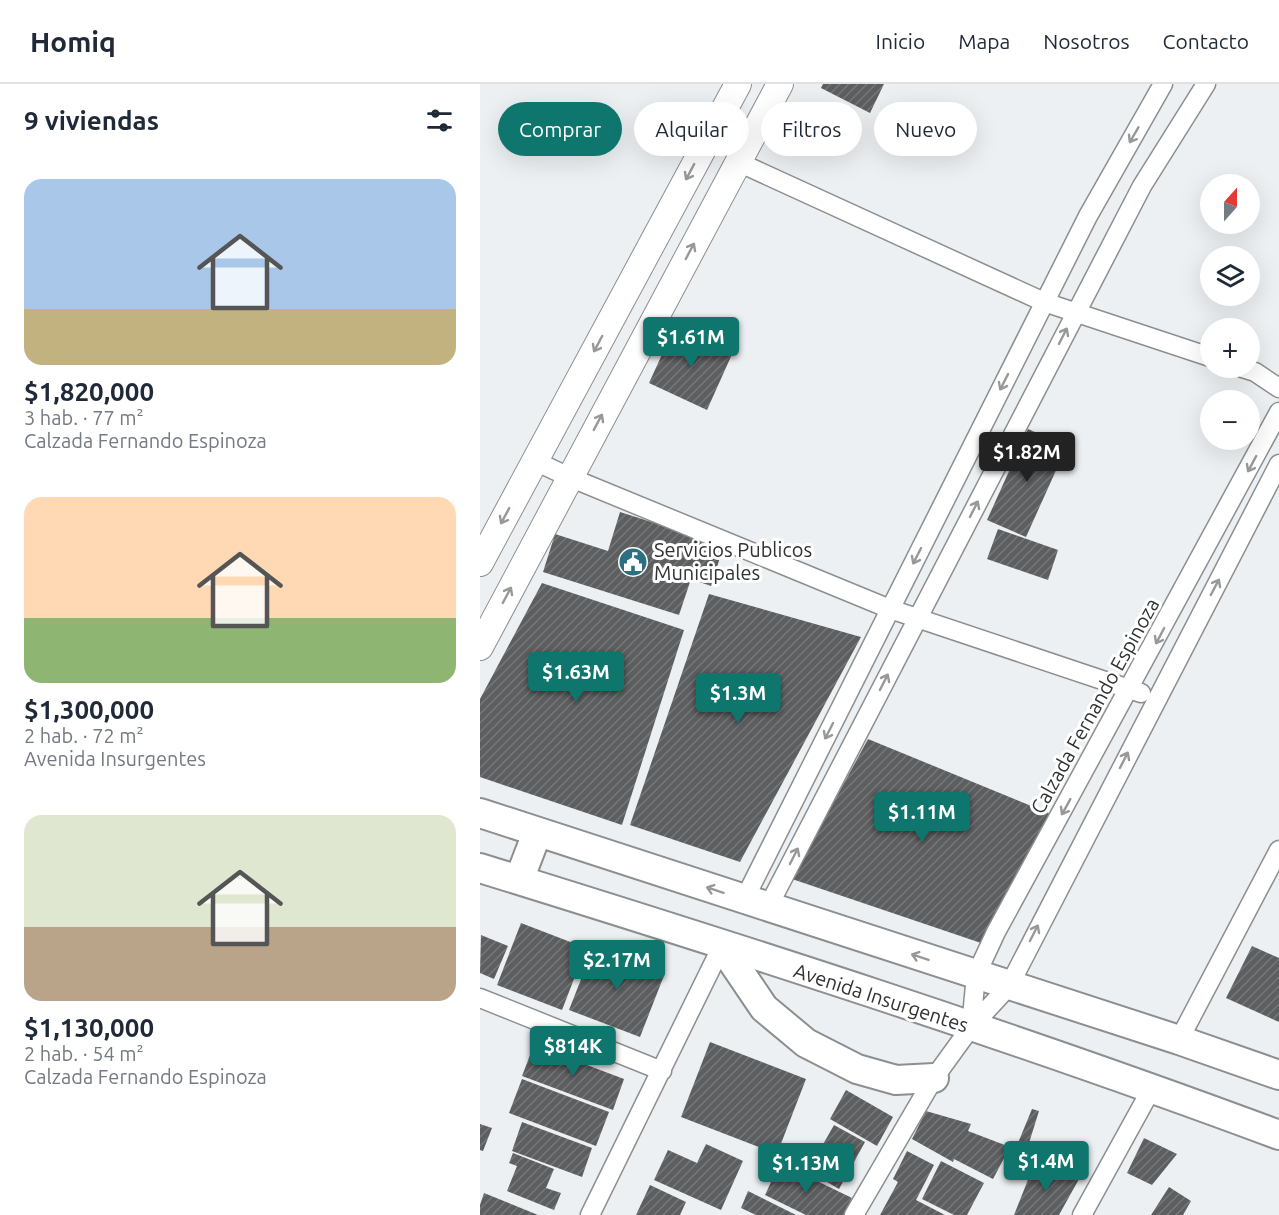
<!DOCTYPE html>
<html lang="es">
<head>
<meta charset="utf-8">
<style>
  body { margin:0; font-family:Ubuntu,sans-serif; background:#f2f2f3; color:#1f2937; height:100vh; display:flex; flex-direction:column; font-size:22px; white-space:nowrap }
  * { box-sizing:border-box; margin:0 }
  p { font-size:20px; color:#747a83 }
  .icon { flex:none; width:33px; height:33px; fill:none; stroke:currentColor; stroke-width:2; stroke-linecap:round; stroke-linejoin:round }
  .map { position:relative; flex:1; overflow:hidden }
  .panel { display:flex; flex-direction:column; background:#fff; width:480px }
  .panel>* { flex:none }
  .guide { position:absolute; left:18px; top:18px; width:570px; height:54px; display:flex; gap:12px }
  .needle { width:39px; rotate:21deg }
  .buttons { position:absolute; left:720px; top:90px; display:grid; gap:12px }
  .buttons a { display:grid; place-items:center; width:60px; height:60px; border-radius:50%; background:#fff; box-shadow:0 6px 24px #0002; font-size:30px }
  .price { position:absolute; translate:-50% -51px; padding:0 14px; border-radius:6px; background:#0f766e; color:#fff; font-size:20px; line-height:39px; filter:drop-shadow(0 2px 3px #0008) }
  .price::after { content:''; position:absolute; left:50%; top:36px; width:18px; height:14px; margin-left:-9px; background:inherit; clip-path:polygon(0 0,100% 0,50% 100%) }
  .price.current { background:#222; color:#fff }
  ul { padding:0; list-style:none }
  li { display:grid; align-content:center; gap:12px; height:318px; padding:0 24px }
  li span { display:grid; place-items:center; height:186px; border-radius:18px; color:#555 }
  li>.icon { margin-inline-start:auto }
  span .icon { width:108px; height:108px; fill:#fffc; stroke-width:1 }
  li b { font-size:26px }
  h2 { display:flex; justify-content:space-between; align-items:center; height:72px; padding:0 24px; font-size:26px }
  .chip { padding:0 21px; border-radius:27px; background:#fff; box-shadow:0 6px 24px #0002; font-size:21px; line-height:54px }
  .chip.current { background:#0f766e; color:#fff }
  header { display:flex; align-items:center; gap:36px; box-sizing:border-box; height:84px; padding:0 30px; background:#fff; border-bottom:2px solid #e0e1e3 }
  header strong { font-size:28px }
  nav { display:flex; gap:33px; margin-inline-start:auto; font-size:21px }
  main { display:flex; flex:1; min-height:0 }
  .map>svg:first-child { display:block }
</style>
</head>
<body>
<header>
<strong>Homiq</strong>
<nav><a>Inicio</a><a>Mapa</a><a>Nosotros</a><a>Contacto</a></nav>
</header>
<main>
<section class="panel">
<h2>9 viviendas<svg class="icon" aria-label="filters" viewBox="0 0 24 24"><path d="M4 7h16M4 17h16"/><circle cx="9" cy="7" r="2"/><circle cx="15" cy="17" r="2"/></svg></h2>
<ul>
<li><span style="background:linear-gradient(#a9c7e8 70%,#c2b280 0)"><svg class="icon" aria-label="home" viewBox="0 0 24 24"><path d="M3 11l9-7 9 7M6 9v11h12V9"/></svg></span><div><b>$1,820,000</b><p>3 hab. · 77 m²</p><p>Calzada Fernando Espinoza</p></div></li>
<li><span style="background:linear-gradient(#ffd9b3 65%,#8fb573 0)"><svg class="icon" aria-label="home" viewBox="0 0 24 24"><path d="M3 11l9-7 9 7M6 9v11h12V9"/></svg></span><div><b>$1,300,000</b><p>2 hab. · 72 m²</p><p>Avenida Insurgentes</p></div></li>
<li><span style="background:linear-gradient(#dfe7d0 60%,#b9a48a 0)"><svg class="icon" aria-label="home" viewBox="0 0 24 24"><path d="M3 11l9-7 9 7M6 9v11h12V9"/></svg></span><div><b>$1,130,000</b><p>2 hab. · 54 m²</p><p>Calzada Fernando Espinoza</p></div></li>
</ul>
</section>
<div class="map">
<svg width="799" height="1131" viewBox="0 0 799 1131">
  <defs>
    <pattern id="building-hatch" width="6" height="6" patternUnits="userSpaceOnUse" patternTransform="scale(1.5)"><rect width="6" height="6" fill="#5c5e60"/><path d="M-1 1l2-2M0 6l6-6M5 7l2-2" fill="none" stroke="#757778"/></pattern>
  </defs>
  <rect width="100%" height="100%" fill="#edf0f2"/>
  <path fill="url(#building-hatch)" d="M343 0H404L390 29 341 4Z
    M195 242 253 268 227 326 169 299Z
    M548 345 587 362 546 453 507 436Z
    M140 428 244 461 231 502 211 495 199 531 63 488 75 450 128 467Z
    M518 445 578 466 568 496 507 475Z
    M62 499 204 546 142 741 0 693V615Z
    M229 510 381 553 260 778 150 741Z
    M388 655 571 730 501 859 312 795Z
    M41 839 106 864 82 926 17 901Z
    M1 851 28 862 14 895 0 889Z
    M114 862 185 889 160 953 89 926Z
    M772 862 799 874V938L746 914Z
    M230 958 326 995 297 1070 201 1033Z
    M54 961 144 995 133 1026 42 992Z
    M42 995 129 1028 116 1062 29 1029Z
    M366 1006 413 1033 397 1062 350 1035Z
    M552 1025 559 1027 544 1075 533 1071Z
    M446 1027 491 1040 488 1047 530 1063 513 1095 474 1075 473 1078 432 1055Z
    M42 1038 112 1064 102 1093 32 1067Z
    M0 1040 12 1044 3 1067 0 1066Z
    M354 1041 385 1058 359 1105 328 1087Z
    M664 1054 697 1070 672 1101 647 1089Z
    M226 1060 263 1077 241 1126 174 1096 188 1066 217 1079Z
    M427 1067 454 1081 436 1116 465 1131H400L418 1098 413 1095Z
    M33 1069 74 1085 66 1104 81 1109 74 1126 27 1107 37 1082 29 1079Z
    M461 1077 504 1099 487 1131H474L442 1115Z
    M555 1078 599 1095 579 1131H534Z
    M300 1079 372 1114 364 1131H326L285 1111Z
    M170 1101 206 1118 200 1131H156Z
    M689 1103 711 1117 703 1131H671Z
    M268 1107 316 1131H276L261 1124Z
    M4 1109 58 1131H0V1121Z"/>
  <g fill="none" stroke-linecap="round" stroke-linejoin="round">
    <g stroke="#8c8f91" stroke-width="21">
      <path id="street" d="M258 78 564 218 730 273
        M762 284 775 288 799 304
        M55 377 89 393 410 525 661 609
        M264 816 608 132 683 0
        M288 823 662 102 726 0
        M0 914 182 987
        M491 943 496 891 516 848 799 328
        M699 956 799 766
        M110 1131 242 862
        M374 1131 454 994 491 943 529 902 799 380
        M602 1131 672 1004"/>
    </g>
    <g stroke="#8c8f91" stroke-width="28">
      <path id="secondary" d="M0 479 258 0
        M0 563 300 0"/>
    </g>
    <g stroke="#8c8f91" stroke-width="32">
      <path id="primary" d="M0 729 699 956 799 991
        M0 784C268 867 536 953 799 1051
        M39 796 57 749
        M242 862 284 924 326 959 377 985 416 996 454 994"/>
    </g>
    <use href="#street" stroke="#fff" stroke-width="18"/>
    <use href="#secondary" stroke="#fff" stroke-width="26"/>
    <use href="#primary" stroke="#fff" stroke-width="28"/>
  </g>
  <defs><path id="oneway-shaft" d="M-6 0H5M1.5-3L5.5 0L1.5 3" fill="none" stroke-width="1.6" stroke-linecap="round" stroke-linejoin="round" transform="scale(1.5)"/></defs>
  <g stroke="#989898">
    <use href="#oneway-shaft" transform="translate(654 51) rotate(120)"/>
    <use href="#oneway-shaft" transform="translate(210 88) rotate(118)"/>
    <use href="#oneway-shaft" transform="translate(210 167) rotate(-62)"/>
    <use href="#oneway-shaft" transform="translate(583 252) rotate(-63)"/>
    <use href="#oneway-shaft" transform="translate(118 260) rotate(118)"/>
    <use href="#oneway-shaft" transform="translate(524 298) rotate(117)"/>
    <use href="#oneway-shaft" transform="translate(118 338) rotate(-62)"/>
    <use href="#oneway-shaft" transform="translate(772 380) rotate(118)"/>
    <use href="#oneway-shaft" transform="translate(494 425) rotate(-63)"/>
    <use href="#oneway-shaft" transform="translate(25 432) rotate(118)"/>
    <use href="#oneway-shaft" transform="translate(437 472) rotate(117)"/>
    <use href="#oneway-shaft" transform="translate(735 503) rotate(-62)"/>
    <use href="#oneway-shaft" transform="translate(27 511) rotate(-62)"/>
    <use href="#oneway-shaft" transform="translate(680 552) rotate(118)"/>
    <use href="#oneway-shaft" transform="translate(404 598) rotate(-63)"/>
    <use href="#oneway-shaft" transform="translate(349 647) rotate(117)"/>
    <use href="#oneway-shaft" transform="translate(644 676) rotate(-63)"/>
    <use href="#oneway-shaft" transform="translate(586 723) rotate(119)"/>
    <use href="#oneway-shaft" transform="translate(314 772) rotate(-63)"/>
    <use href="#oneway-shaft" transform="translate(235 806) rotate(-162)"/>
    <use href="#oneway-shaft" transform="translate(554 849) rotate(-63)"/>
    <use href="#oneway-shaft" transform="translate(440 873) rotate(-162)"/>
  </g>
  <defs>
    <g id="civic-disc" transform="scale(1.5)"><circle r="9.5" fill="#2c6f81" stroke="#fff"/><path d="M-.6-6.5H3V-4.5H.6V-3L4-1V1h2V6H-6V1h2V-1L-.6-3ZM-1.2 2.5V6h2.4V2.5Z" fill="#fff"/></g>
  </defs>
  <g fill-rule="evenodd">
    <use href="#civic-disc" x="153" y="478"/>
  </g>
  <g text-anchor="middle" stroke-width="6" stroke-linejoin="round" paint-order="stroke">
    <g font-size="20" fill="#303132" stroke="#fff" text-anchor="start">
      <text x="174" y="473">Servicios Publicos<tspan x="174" dy="23">Municipales</tspan></text>
    </g>
    <g font-size="20" fill="#303132" stroke="#fff">
      <text transform="translate(615 622) rotate(-61)" y="7">Calzada Fernando Espinoza</text>
      <text transform="translate(401 914) rotate(18)" y="7">Avenida Insurgentes</text>
    </g>
  </g>
</svg>
<div class="buttons">
<a><svg class="needle" viewBox="-14 -14 28 28"><path d="M0-13l5 13h-10z" fill="#e53935"/><path d="M0 13l5-13h-10z" fill="#747a83"/></svg></a>
<a><svg class="icon" aria-label="layers" viewBox="0 0 24 24"><path d="M12 4l9 5-9 5-9-5zM3 14l9 5 9-5"/></svg></a>
<a>+</a>
<a>−</a>
</div>
<b class="price" style="left:211px;top:284px">$1.61M</b>
<b class="price current" style="left:547px;top:399px">$1.82M</b>
<b class="price" style="left:96px;top:619px">$1.63M</b>
<b class="price" style="left:258px;top:640px">$1.3M</b>
<b class="price" style="left:442px;top:759px">$1.11M</b>
<b class="price" style="left:137px;top:907px">$2.17M</b>
<b class="price" style="left:93px;top:993px">$814K</b>
<b class="price" style="left:566px;top:1108px">$1.4M</b>
<b class="price" style="left:326px;top:1110px">$1.13M</b>
<div class="guide">
<a class="chip current">Comprar</a>
<a class="chip">Alquilar</a>
<a class="chip">Filtros</a>
<a class="chip">Nuevo</a>
</div>
</div>
</main>
</body>
</html>
